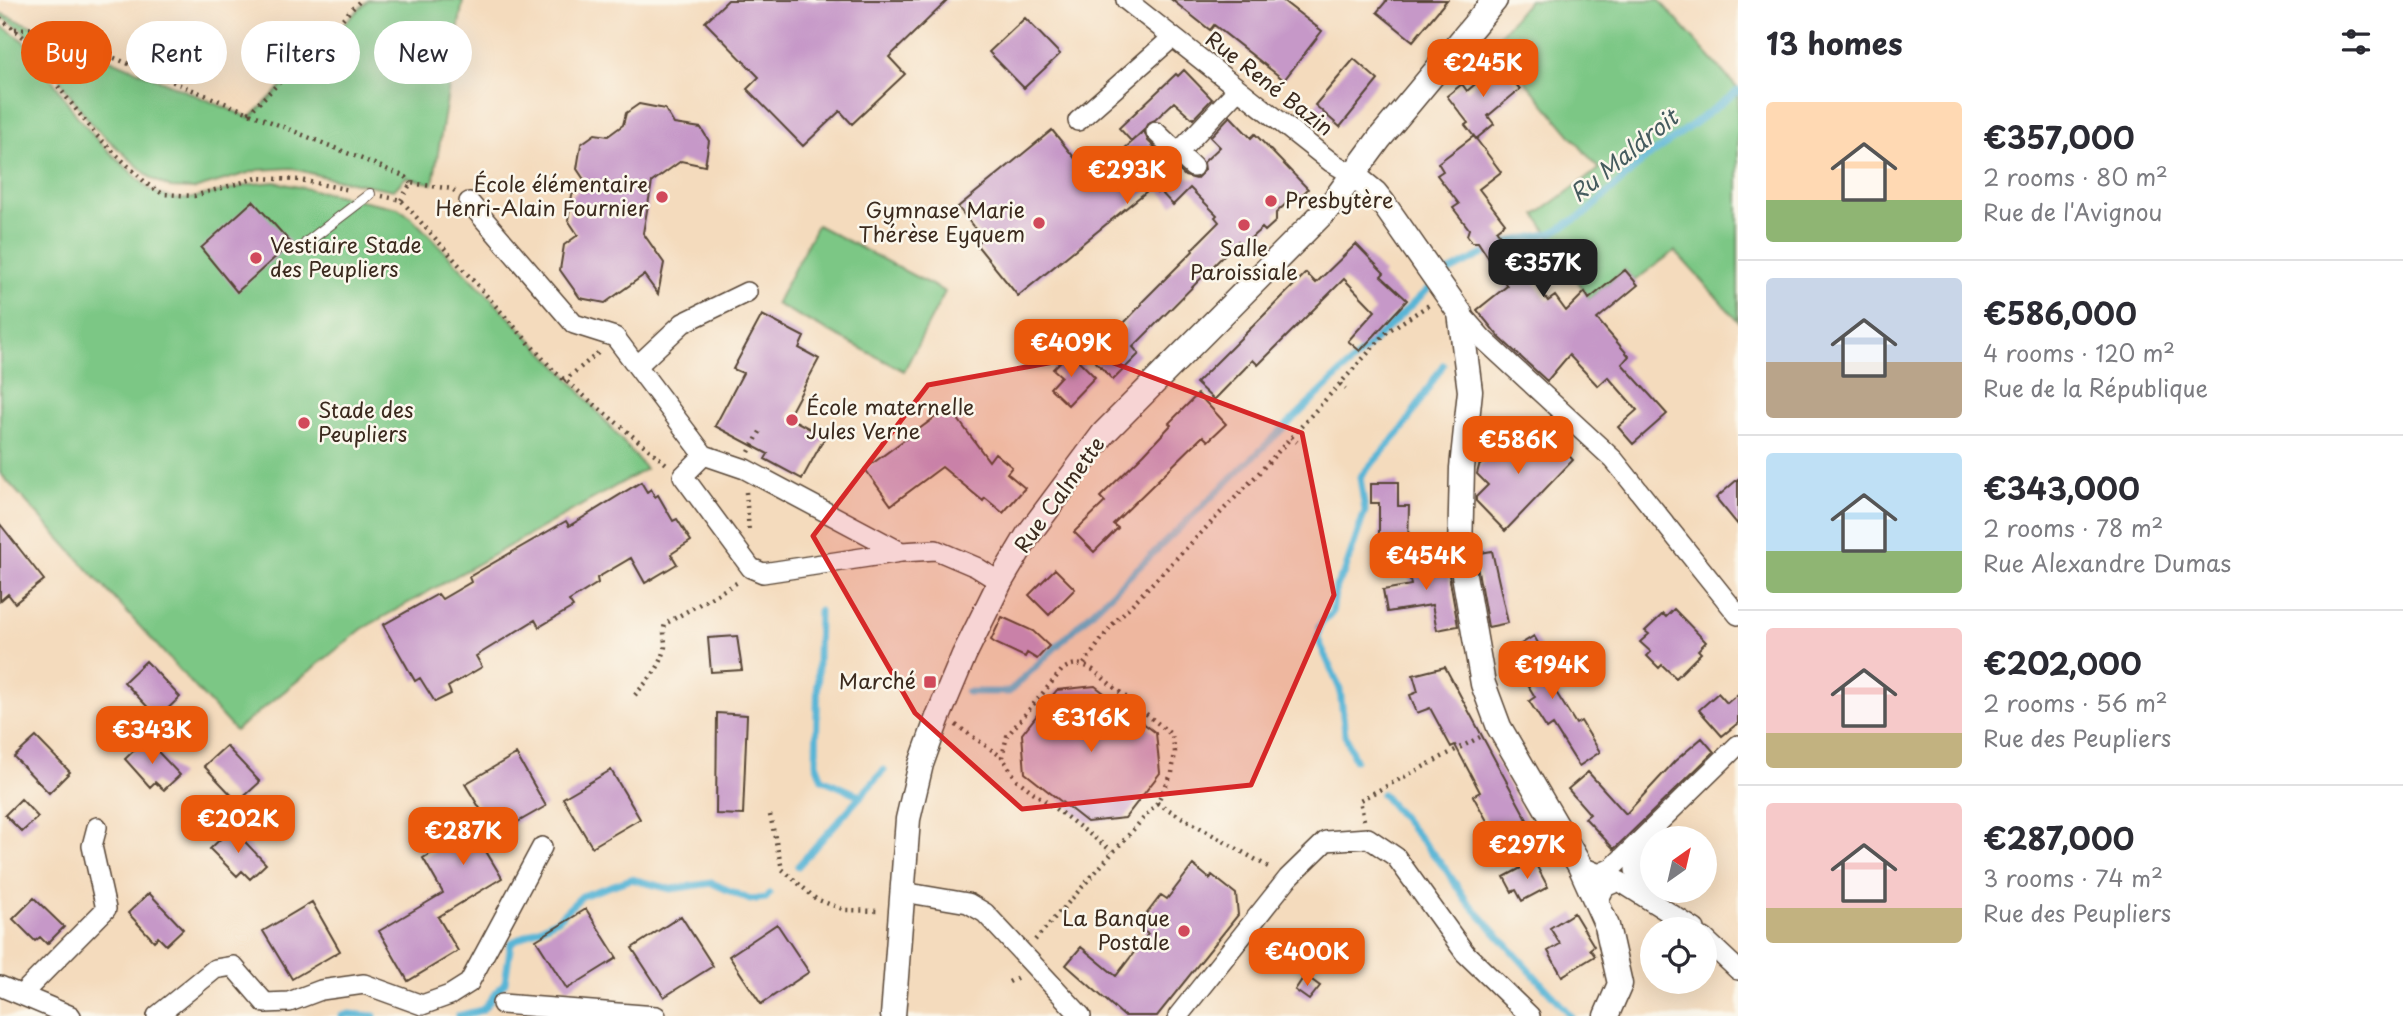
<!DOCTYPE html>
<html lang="en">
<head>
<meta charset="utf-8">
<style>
  body { margin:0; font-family:"Playpen Sans",sans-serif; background:#f7f7f7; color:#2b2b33; height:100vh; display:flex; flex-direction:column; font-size:26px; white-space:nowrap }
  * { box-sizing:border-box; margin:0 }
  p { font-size:23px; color:#7c7c81 }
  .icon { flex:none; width:38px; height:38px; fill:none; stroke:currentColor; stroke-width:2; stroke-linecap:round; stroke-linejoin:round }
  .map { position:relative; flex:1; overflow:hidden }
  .details { display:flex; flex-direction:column; background:#fff; width:665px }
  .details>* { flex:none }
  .hud { position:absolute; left:21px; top:21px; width:665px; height:63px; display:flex; gap:14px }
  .needle { width:46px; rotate:34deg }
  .fabs { position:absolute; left:1640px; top:826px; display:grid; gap:14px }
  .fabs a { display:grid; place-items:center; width:77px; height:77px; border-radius:50%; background:#fff; box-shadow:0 7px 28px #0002; font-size:35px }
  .price { position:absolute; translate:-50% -60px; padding:0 16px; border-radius:14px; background:#ea580c; color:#fff; font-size:23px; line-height:46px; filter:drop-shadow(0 2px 4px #0008) }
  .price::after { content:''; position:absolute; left:50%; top:42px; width:21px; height:16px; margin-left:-10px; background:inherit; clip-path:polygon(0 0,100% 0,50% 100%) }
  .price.selected { background:#222; color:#fff }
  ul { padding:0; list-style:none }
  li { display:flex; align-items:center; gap:21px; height:175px; padding:0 28px }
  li+li { border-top:2px solid #e1e1e2 }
  li span { display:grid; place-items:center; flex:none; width:196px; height:140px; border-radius:7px; color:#555 }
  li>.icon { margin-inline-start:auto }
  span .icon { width:84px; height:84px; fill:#fffc; stroke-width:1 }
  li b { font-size:30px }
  h2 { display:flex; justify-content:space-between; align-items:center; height:84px; padding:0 28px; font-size:30px }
  .pill { padding:0 24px; border-radius:32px; background:#fff; box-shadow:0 7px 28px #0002; font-size:24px; line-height:63px }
  .pill.selected { background:#ea580c; color:#fff }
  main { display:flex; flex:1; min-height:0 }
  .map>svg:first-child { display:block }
</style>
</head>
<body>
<main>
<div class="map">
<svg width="1738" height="1016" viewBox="0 0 1738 1016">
  <rect width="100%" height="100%" fill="#fbf7ec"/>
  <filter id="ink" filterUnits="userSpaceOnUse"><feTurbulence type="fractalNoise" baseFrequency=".0143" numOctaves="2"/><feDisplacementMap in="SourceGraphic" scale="14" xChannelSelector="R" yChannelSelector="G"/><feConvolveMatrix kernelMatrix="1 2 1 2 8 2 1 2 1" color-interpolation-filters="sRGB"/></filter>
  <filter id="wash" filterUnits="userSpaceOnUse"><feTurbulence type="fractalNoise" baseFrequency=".00686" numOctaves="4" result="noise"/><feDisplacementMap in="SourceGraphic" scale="28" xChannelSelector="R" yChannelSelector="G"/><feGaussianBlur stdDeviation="1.57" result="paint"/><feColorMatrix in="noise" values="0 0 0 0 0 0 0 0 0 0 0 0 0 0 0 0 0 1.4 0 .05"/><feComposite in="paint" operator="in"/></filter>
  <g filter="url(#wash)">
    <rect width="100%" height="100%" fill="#f4dbbd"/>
    <path fill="#7bc785" stroke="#5b7852" stroke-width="2" d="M368 0H463L433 184 406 177 394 190 329 178 291 168 258 170 194 189 171 188 152 179 93 126 64 86 43 51 20 28 0 16V13L250 118Z
      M1529 0H1659L1738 89V321L1675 251 1634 281 1625 270 1589 299 1536 215 1599 169 1493 43Z
      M0 25 20 38 31 49 77 116 98 141 150 190 161 195 175 199H188L253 184 275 182 398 208 412 218 568 377 646 469 362 629 235 731 0 473Z
      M817 225 945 292 904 371 776 304Z"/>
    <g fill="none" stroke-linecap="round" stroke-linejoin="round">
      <path stroke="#58b5d6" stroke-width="7" d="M1448 272 1505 243 1552 233 1586 213 1643 161 1738 91
        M819 611 816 763 822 779 861 796
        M967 692H1009L1428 289
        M1355 760 1345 734 1340 689 1318 639 1319 626 1332 613 1336 586 1345 571 1365 511 1360 477 1402 430 1443 365
        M1382 794 1445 868 1466 900 1571 1016
        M798 866 884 770
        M342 1016 349 1014 374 1016
        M458 1016 482 1010 505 982 511 943 558 919 582 896 631 879 671 889 712 883 750 900 766 898 769 894"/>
    </g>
    <g id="blocks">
      <path fill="#c698c8" d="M728 0H948L889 57 905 74 852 124 840 111 803 146 747 89 759 77 705 22Z
        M1172 0H1282L1322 31 1284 80 1214 25 1210 30Z
        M1387 0H1447L1413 41 1377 12Z
        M1025 18 1060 54 1024 88 989 52Z
        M1354 59 1378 80 1340 127 1315 105Z
        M1499 64 1520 89 1488 116 1494 124 1476 139 1465 125 1468 123 1447 96 1462 84 1467 91Z
        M1184 70 1212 99 1193 119 1174 102 1155 120 1148 123 1144 130 1132 141 1144 131 1148 141 1185 176 1196 179 1205 170 1204 162 1220 147 1210 137 1230 116 1251 138 1255 134 1308 189 1298 199 1290 200 1276 213V221L1265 231 1262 228 1242 246 1238 241 1133 347 1139 354 1113 380 1094 360 1126 327 1123 324 1142 304 1141 303 1193 251 1192 249 1219 222 1215 217 1217 215 1190 188 1173 205 1160 191 1157 193 1152 187 1018 296 976 244 982 238 958 207 1052 130 1077 161 1084 155 1098 172 1132 142 1119 128 1176 74 1178 76Z
        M639 104 665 109 674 124 701 128 709 141 705 166 681 161 652 182 643 233 664 263 658 294 644 275 605 303 580 298 560 270 564 245 578 235 568 220 572 195 587 184 577 169 581 144 595 134 608 136 623 125 626 113Z
        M1474 136 1501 172 1479 189 1505 223 1496 230 1548 301 1555 296 1566 311 1585 292 1589 299 1625 270 1638 285 1597 319 1629 356 1622 364 1667 414 1633 444 1618 427 1637 410 1608 377 1598 386 1569 355 1547 381 1499 337 1477 310 1507 286 1478 242H1472L1467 235 1469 229 1453 208 1459 204 1437 175 1443 171 1438 163Z
        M253 201 291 243 237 292 201 248Z
        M1356 244 1384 273 1381 276 1407 300 1360 351 1348 341 1375 311 1344 279 1258 365 1253 360 1214 400 1196 383 1306 273 1316 283Z
        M762 315 804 337 799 348 819 359 788 417 825 437 802 479 765 459 768 454 715 426 743 373 733 369Z
        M1070 352 1095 377 1068 405 1050 388 1061 376 1053 369Z
        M1198 394 1226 424 1208 441 1203 436 1113 524 1118 528 1094 552 1074 532 1105 502 1100 497 1144 454 1171 425 1169 423Z
        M949 407 989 461 995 453 1012 467 1007 473 1025 488 1003 513 985 498 983 501 942 467 891 505 865 469Z
        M1518 426 1537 457 1551 436 1573 460 1505 531 1476 501V497L1488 485 1477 474 1479 466Z
        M1738 479V525L1716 498Z
        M641 482 647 492 651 489 655 497 658 495 673 521 677 519 691 541 671 554 677 564 645 583 631 558 597 578 598 583 569 601 573 607 539 627 535 620 476 656 482 667 448 687 451 694 435 702 420 678 415 681 383 625 438 594 442 599 471 582 469 577 566 521 569 526Z
        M1379 482H1398V506H1409L1408 545H1383V537H1379V503H1371V484H1379Z
        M0 524 44 580 15 603 8 594 0 601Z
        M1492 551 1508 623 1488 627 1475 554Z
        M1446 558 1458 626 1437 630 1432 605 1387 612 1383 590 1411 585 1407 564Z
        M1055 569 1075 589 1049 615 1029 595Z
        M1674 609 1706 642 1698 650 1701 653 1676 678 1662 665 1659 668 1647 656 1651 652 1640 642 1649 634 1645 631 1663 614 1666 617Z
        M1002 617 1033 631 1049 646 1037 659 1027 653 1025 657 995 643 991 640Z
        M737 636 742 670 711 672 708 638Z
        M1534 636 1552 667 1546 670 1552 679 1549 681 1576 724 1581 721 1600 752 1579 766 1553 725 1547 729 1529 701 1535 697 1508 652Z
        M146 661 180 697 158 718 124 682Z
        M1445 667 1531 827 1538 823 1542 830 1538 838 1543 848 1520 860 1501 822 1491 828 1473 796 1480 792 1455 745 1451 747 1430 708 1417 713 1410 695 1418 692 1413 675Z
        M1095 686 1156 733 1160 773 1125 818 1087 822 1025 773 1022 734 1057 690Z
        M1718 693 1727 703 1738 694V723L1722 736 1699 710Z
        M717 713 747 715 743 815 716 814Z
        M36 737 70 772 49 793 14 757Z
        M1702 738 1714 752 1614 849 1585 818 1590 814 1568 789 1588 772 1626 814 1675 761Z
        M146 739 180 775 164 790 155 782 150 787 125 759Z
        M226 746 260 782 238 802 204 766Z
        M516 754 546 806 481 843 502 878 438 917 458 951 408 981 379 931 443 893 423 858 487 820 465 784Z
        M611 770 640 819 592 847 563 798Z
        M21 799 38 817 22 832 5 815Z
        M232 828 266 864 250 879 242 871 237 876 210 849Z
        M1534 861 1548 887 1522 901 1516 890 1512 892 1504 877Z
        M1193 865 1210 879 1212 875 1236 894 1238 915 1157 1016H1124L1066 965 1081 947 1116 976 1148 934 1142 930 1150 920 1145 916 1161 895 1167 899Z
        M149 893 183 929 166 945 158 937 154 941 128 913Z
        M34 898 64 927 47 944 40 937 35 941 13 919Z
        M312 902 340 951 292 979 263 931Z
        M586 909 617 958 567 989 536 940Z
        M1574 913 1594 946 1590 949 1595 956 1562 976 1548 951 1560 944 1550 928Z
        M681 916 713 966 664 997 632 948Z
        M777 924 809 972 761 1004 729 956Z
        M1305 975 1320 986 1309 1000 1295 990Z"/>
    </g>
  </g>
  <g filter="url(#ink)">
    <use href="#blocks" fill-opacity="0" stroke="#574536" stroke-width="2"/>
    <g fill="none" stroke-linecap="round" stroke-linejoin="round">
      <g stroke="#574536" stroke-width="12">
        <path id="service" d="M306 243 370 194"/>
      </g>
      <g stroke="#574536" stroke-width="22">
        <path id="minor" d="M1126 0 1331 162 1353 175
          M1078 121 1173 37
          M1156 132 1178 153
          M1193 167 1178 153 1238 89
          M469 202 574 324 615 337 704 455
          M1460 313 1483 339 1614 460 1738 615
          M637 366 683 323 747 292
          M704 455 745 469 901 552 763 573 751 568 683 476Z
          M901 552 936 550 976 567 1000 582
          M1638 844 1635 870 1649 899
          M1580 866 1599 874 1612 868 1738 745
          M903 892 968 903 985 913 1081 1016
          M1597 903 1605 887 1619 881 1695 929
          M1704 938 1738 970
          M0 986 71 1016
          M22 994 106 909 92 846 97 827
          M502 1004 656 1016
          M157 1016 215 969 233 966 265 1003 289 1002 321 990 364 984 422 1005 450 995 469 983 542 847
          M1178 1016 1288 878 1326 841 1368 838 1396 857 1465 953 1530 1016"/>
      </g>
      <g stroke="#574536" stroke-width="27">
        <path id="tertiary" d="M1353 175 1375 193 1383 203 1460 313 1470 391 1462 468 1460 552 1483 684 1499 727 1580 866 1607 926 1620 984 1606 1016
          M893 1016 908 819 921 764 938 717 964 655 1000 582 1028 535 1104 433 1330 206 1380 138 1495 0"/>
      </g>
      <path stroke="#574536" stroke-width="4.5" stroke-dasharray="2 5" stroke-linecap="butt" d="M0 18 32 44 57 85 96 135 147 184 163 194 194 196 257 178 300 180 350 190
        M15 29 41 28 406 177 411 183
        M249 113 361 0
        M382 196 401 200 555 372 669 466
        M401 200 411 183 452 189 456 192
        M564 381 598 353
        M1340 384 1346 389
        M1291 437 1297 442
        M749 452 761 430
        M746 492 749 532
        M1084 664 1111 626 1256 476 1388 331 1429 305
        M635 695C646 682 660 669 664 652 667 642 662 634 665 624L738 582
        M956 725 1002 757
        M1157 803 1272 869
        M770 815 782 869 816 899 845 910 879 911
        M1364 820 1360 800 1480 737
        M1035 940 1157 803 1172 773 1175 752 1172 735 1093 670C1081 663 1073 662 1062 670L1007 736 1002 757 1017 780 1112 851
        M1009 982 1020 976"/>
      <use href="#service" stroke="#fff" stroke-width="10"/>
      <use href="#minor" stroke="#fff" stroke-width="19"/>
      <use href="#tertiary" stroke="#fff" stroke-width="24"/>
    </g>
  </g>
  <path fill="#d62828" fill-opacity="0.2" stroke="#d62828" stroke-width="5" stroke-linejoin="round" d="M1092 355 1302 433 1334 595 1251 785 1022 809 915 713 813 536 928 385Z"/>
  <g fill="#d1495b" stroke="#fbf7ec" stroke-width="2.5">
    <circle cx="662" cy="197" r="7"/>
    <circle cx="1271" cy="201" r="7"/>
    <circle cx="1039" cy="223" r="7"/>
    <circle cx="1244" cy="225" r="7"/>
    <circle cx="256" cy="258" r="7"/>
    <circle cx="792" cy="420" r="7"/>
    <circle cx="304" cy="423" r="7"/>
    <rect x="923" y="675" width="14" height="14" rx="3.5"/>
    <circle cx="1184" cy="931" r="7"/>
  </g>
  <g text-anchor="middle" stroke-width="5" stroke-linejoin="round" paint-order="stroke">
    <g font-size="21" fill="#3b2a1e" stroke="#fbf7ec">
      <text transform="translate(1269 84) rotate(38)" y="7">Rue René Bazin</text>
      <text transform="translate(1060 495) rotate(-54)" y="7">Rue Calmette</text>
    </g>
    <g font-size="21" fill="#3b2a1e" stroke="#fbf7ec" text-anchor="end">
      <text x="648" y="192">École élémentaire<tspan x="648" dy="24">Henri-Alain Fournier</tspan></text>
      <text x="1285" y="208" text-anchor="start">Presbytère</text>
      <text x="1025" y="218">Gymnase Marie<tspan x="1025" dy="24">Thérèse Eyquem</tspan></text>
      <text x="270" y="253" text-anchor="start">Vestiaire Stade<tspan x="270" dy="24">des Peupliers</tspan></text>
      <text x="1244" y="256" text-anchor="middle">Salle<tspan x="1244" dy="24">Paroissiale</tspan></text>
      <text x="806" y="415" text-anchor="start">École maternelle<tspan x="806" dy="24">Jules Verne</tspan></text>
      <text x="318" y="418" text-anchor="start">Stade des<tspan x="318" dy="24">Peupliers</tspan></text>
      <text x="916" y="689">Marché</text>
      <text x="1170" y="926">La Banque<tspan x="1170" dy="24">Postale</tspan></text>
    </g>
    <g font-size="23" font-style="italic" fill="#455b5e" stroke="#fbf7ec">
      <text transform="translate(1624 156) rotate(-39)" y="8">Ru Maldroit</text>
    </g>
  </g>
</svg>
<div class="fabs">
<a><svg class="needle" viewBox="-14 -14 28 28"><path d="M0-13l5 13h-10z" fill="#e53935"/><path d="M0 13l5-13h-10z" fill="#7c7c81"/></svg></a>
<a><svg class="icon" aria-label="locate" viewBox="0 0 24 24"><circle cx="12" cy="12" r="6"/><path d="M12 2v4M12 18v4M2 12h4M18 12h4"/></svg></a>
</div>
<b class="price" style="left:1483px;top:99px">€245K</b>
<b class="price" style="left:1127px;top:206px">€293K</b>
<b class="price selected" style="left:1543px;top:299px">€357K</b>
<b class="price" style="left:1071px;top:379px">€409K</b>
<b class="price" style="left:1518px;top:476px">€586K</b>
<b class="price" style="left:1426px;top:592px">€454K</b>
<b class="price" style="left:1552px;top:701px">€194K</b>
<b class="price" style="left:1091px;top:754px">€316K</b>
<b class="price" style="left:152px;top:766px">€343K</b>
<b class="price" style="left:238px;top:855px">€202K</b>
<b class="price" style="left:463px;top:867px">€287K</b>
<b class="price" style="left:1527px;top:881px">€297K</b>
<b class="price" style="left:1307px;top:988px">€400K</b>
<div class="hud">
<a class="pill selected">Buy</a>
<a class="pill">Rent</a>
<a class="pill">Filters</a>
<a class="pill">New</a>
</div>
</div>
<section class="details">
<h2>13 homes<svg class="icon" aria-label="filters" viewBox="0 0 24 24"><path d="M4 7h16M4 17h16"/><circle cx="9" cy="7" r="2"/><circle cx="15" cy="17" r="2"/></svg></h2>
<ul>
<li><span style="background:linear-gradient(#ffd9b3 70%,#8fb573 0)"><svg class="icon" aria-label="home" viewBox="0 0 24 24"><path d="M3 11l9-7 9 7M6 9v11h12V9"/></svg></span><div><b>€357,000</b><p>2 rooms · 80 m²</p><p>Rue de l'Avignou</p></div></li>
<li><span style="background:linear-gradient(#c9d6e8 60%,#b9a48a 0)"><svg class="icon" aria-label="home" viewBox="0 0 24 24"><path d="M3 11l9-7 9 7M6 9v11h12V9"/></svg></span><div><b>€586,000</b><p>4 rooms · 120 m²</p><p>Rue de la République</p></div></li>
<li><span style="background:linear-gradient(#bfe0f5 70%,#8fb573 0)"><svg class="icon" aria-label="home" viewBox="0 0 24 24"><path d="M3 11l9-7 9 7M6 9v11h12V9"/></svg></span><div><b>€343,000</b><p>2 rooms · 78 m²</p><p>Rue Alexandre Dumas</p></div></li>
<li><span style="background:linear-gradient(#f6c9c9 75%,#c2b280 0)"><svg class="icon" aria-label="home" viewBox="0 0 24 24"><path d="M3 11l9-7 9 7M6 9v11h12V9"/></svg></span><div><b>€202,000</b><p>2 rooms · 56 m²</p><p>Rue des Peupliers</p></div></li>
<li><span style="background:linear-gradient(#f6c9c9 75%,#c2b280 0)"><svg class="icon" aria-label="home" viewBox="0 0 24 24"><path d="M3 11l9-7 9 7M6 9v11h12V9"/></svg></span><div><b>€287,000</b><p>3 rooms · 74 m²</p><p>Rue des Peupliers</p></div></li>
</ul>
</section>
</main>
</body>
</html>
